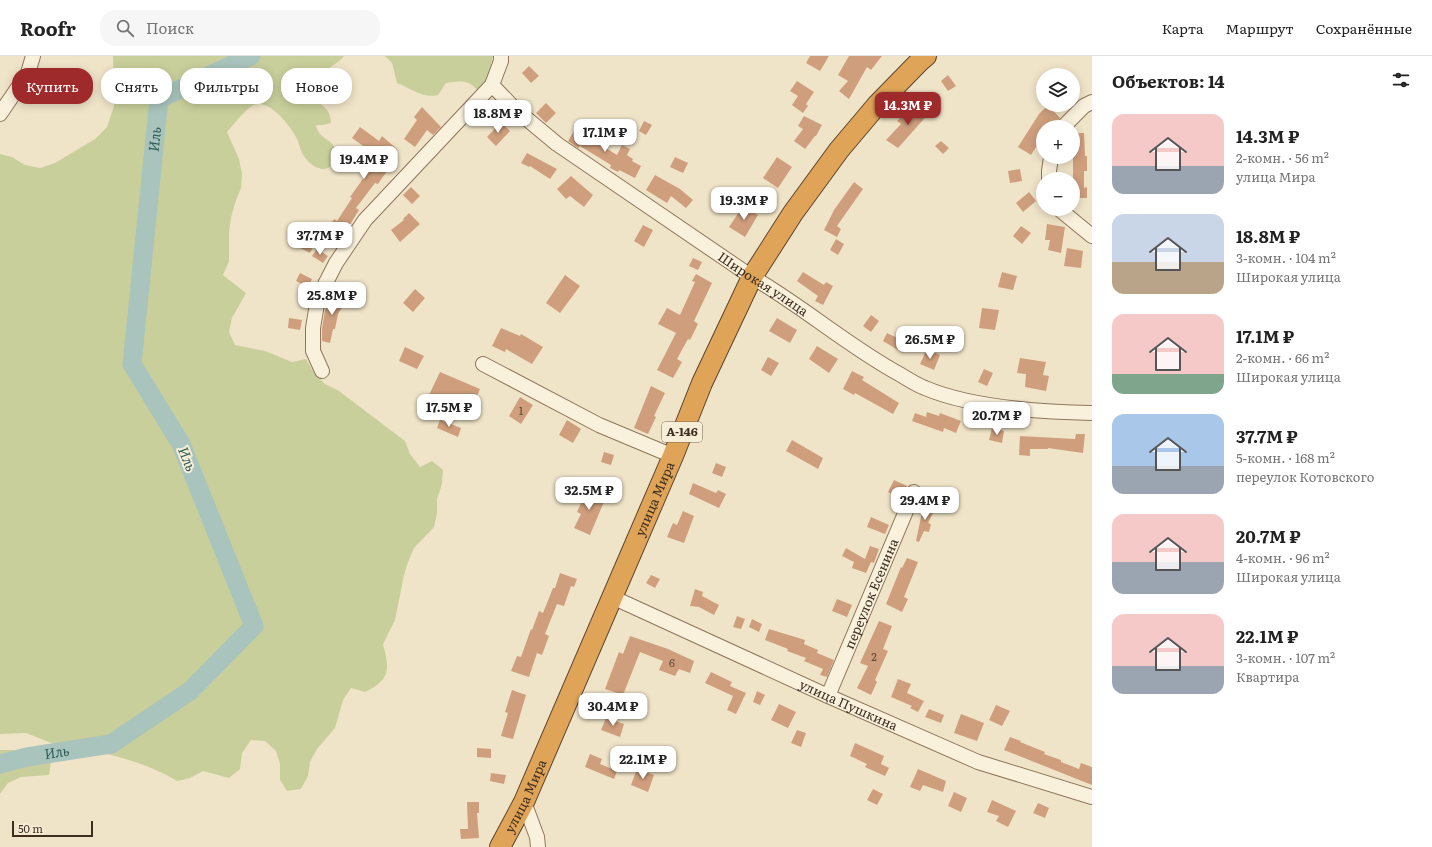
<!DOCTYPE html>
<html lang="ru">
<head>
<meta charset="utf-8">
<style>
  body { margin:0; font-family:Literata,serif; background:#f6f6f6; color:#222; height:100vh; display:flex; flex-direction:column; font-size:15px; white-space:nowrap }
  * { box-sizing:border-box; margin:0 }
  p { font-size:13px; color:#767676 }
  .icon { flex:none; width:22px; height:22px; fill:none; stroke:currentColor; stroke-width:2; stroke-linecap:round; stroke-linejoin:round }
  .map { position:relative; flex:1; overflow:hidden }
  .drawer { display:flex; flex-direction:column; background:#fff; width:340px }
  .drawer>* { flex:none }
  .guide { position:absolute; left:12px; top:12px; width:380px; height:36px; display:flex; gap:8px }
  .buttons { position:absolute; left:1036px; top:12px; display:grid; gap:8px }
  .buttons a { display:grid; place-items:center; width:44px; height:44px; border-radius:50%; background:#fff; box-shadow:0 2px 10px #0003; font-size:20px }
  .scale { position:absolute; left:12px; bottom:10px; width:81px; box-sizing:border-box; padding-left:4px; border:2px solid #3d2e20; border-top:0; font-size:11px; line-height:14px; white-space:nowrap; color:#3d2e20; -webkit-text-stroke:3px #f7eed8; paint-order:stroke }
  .price { position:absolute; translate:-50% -34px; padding:0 9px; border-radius:8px; background:#fff; color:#222; font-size:13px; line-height:26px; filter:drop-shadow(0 1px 2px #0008) }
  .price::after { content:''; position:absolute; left:50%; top:24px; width:12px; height:9px; margin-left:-6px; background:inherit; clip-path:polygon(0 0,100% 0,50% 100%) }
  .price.selected { background:#9e2a2b; color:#fff }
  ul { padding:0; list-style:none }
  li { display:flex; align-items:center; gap:12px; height:100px; padding:0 20px }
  li span { display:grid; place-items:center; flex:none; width:112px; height:80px; border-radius:12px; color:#555 }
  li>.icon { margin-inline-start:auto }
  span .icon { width:48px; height:48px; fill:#fffc; stroke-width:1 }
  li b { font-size:17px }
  h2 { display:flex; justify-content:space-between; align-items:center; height:48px; padding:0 20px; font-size:17px }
  .tag { padding:0 14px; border-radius:16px; background:#fff; box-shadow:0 2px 10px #0003; font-size:14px; line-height:36px }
  .tag.selected { background:#9e2a2b; color:#fff }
  header { display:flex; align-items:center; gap:24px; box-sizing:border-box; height:56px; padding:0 20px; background:#fff; border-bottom:1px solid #e0e0e0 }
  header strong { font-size:19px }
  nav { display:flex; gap:22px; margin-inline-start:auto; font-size:14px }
  .search { width:280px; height:36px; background:#f6f6f6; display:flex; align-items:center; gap:10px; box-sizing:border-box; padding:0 14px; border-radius:16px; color:#767676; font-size:15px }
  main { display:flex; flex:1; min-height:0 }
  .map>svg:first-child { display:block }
</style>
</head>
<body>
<header>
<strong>Roofr</strong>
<div class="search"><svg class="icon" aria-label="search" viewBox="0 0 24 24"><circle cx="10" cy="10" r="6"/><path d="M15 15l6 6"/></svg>Поиск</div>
<nav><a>Карта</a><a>Маршрут</a><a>Сохранённые</a></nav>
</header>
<main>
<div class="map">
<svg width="1092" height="791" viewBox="0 0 1092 791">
  <rect width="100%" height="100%" fill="#f0e4c8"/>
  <path fill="#c9cf9b" d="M113 0H344C336 12 306 18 314 39 319 52 330 48 331 67L323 69H316C316 71 317 73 318 75 323 85 344 87 333 107 331 110 328 113 324 113 316 113 307 106 304 100 300 95 300 89 297 83 292 72 268 40 252 50 245 54 233 69 227 76L239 103 242 118 241 132 235 147 231 162 229 177V205L223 219 246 237 232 262 229 276 235 289 265 295 292 306 306 303 314 317 325 328 339 335 405 385 410 398 420 411 432 405 443 414 442 428 437 443V457L434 471 414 492 408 506 404 519 395 564 383 588C390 614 390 624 365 636L351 632 343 644 335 672 317 693 310 706 308 720 301 733 287 735 280 724V708L276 695 265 685 251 684 242 697 240 713 229 722 203 715 190 722 177 725C141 703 101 697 61 687L54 688 26 677 0 678V98L12 101 25 109 40 112 55 107 95 83 107 71 114 50Z
    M385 0H493C490 12 489 28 478 35 469 23 460 25 446 27L438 39C424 43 410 32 397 27L392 7Z
    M0 694H25L39 696 51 705 49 719 21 721 8 727 0 738Z"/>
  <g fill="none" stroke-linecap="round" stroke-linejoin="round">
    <path stroke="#a9c4bc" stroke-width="19" id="s1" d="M0 708 27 701 111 688 190 635 254 570 181 388 132 308 159 43 251 0"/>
  </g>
  <path fill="#cf9f7d" d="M810 0H829L820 15 806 7Z
    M849 0H882L871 14 867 11 849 43 839 35 848 25 838 19Z
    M529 10 539 20 531 27 522 17Z
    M948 19 956 30 948 35 941 25Z
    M797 25 814 36 806 48 808 50 803 57 792 49 798 40 790 35Z
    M546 47 556 57 546 67 536 57Z
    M923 47 931 55 898 92 886 84 901 68 897 65 904 59 908 63Z
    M1048 49 1060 62 1051 71H1043V80L1031 99 1018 91 1039 58Z
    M422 51 441 71 433 79 427 74 415 91 404 83 417 64 414 61Z
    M804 60 822 69 816 80H815L805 93 794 85 803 73 798 70Z
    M644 65 652 69 646 79 639 75Z
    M501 66 510 75 496 90 487 81Z
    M578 68 589 74 586 80 617 99 622 89 630 93 627 99 633 103 632 105 641 110 635 122 619 114 618 116 610 112 611 109 580 90 578 92 568 85Z
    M360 71 379 85 382 80 397 93 385 110 389 112 378 128 375 127 356 152 359 154 339 186 325 178 334 163 337 165 352 142 350 141 365 120 363 119 376 99 352 82Z
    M1073 77H1084L1085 100H1087V115H1084V132L1087 131V142H1073Z
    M941 85 949 92 943 98 935 90Z
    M527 97 557 113 550 123 530 110 529 111 521 107Z
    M675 101 688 107 683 117 670 111Z
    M777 101 792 111 778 132 763 122Z
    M1020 113 1022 125 1010 127 1008 115Z
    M655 119 680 133 693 144 686 152 671 140 667 147 646 134Z
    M571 120 593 139 584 151 570 140 566 143 557 133Z
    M854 126 863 133 837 170 841 173 837 181 824 174 834 154Z
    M411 131 420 140 412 148 403 139Z
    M1029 136 1036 145 1023 156 1016 147Z
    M743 150 758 159 745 181 729 171Z
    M409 157 420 168 400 186 391 174 404 164 403 163Z
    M1047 168 1065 171 1061 197 1048 194 1050 184H1045Z
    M643 169 653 174 644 191 634 185Z
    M1021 170 1031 177 1022 188 1013 180Z
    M836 183 844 188 838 199 830 194Z
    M305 184 314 189 310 197 300 192Z
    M1067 192 1083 195 1081 212 1064 210Z
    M317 193 328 200 323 207 312 200Z
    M693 202 702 206 698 214 689 210Z
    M803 216 824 229 826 226 833 230 823 249 815 245 818 240 797 225Z
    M1002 216 1017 220 1013 234 998 231Z
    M300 217 312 223 308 231 296 225Z
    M696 218 712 227 694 265 698 268 690 284 688 283 677 303 682 306 673 322 657 314 676 277 658 268 667 252 680 259 695 226 692 225Z
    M565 219 580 230 560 257 546 247Z
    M415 233 425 242 413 256 403 247Z
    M337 235 348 242 338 258 335 273H333L330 287 322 285V273L325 254Z
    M982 252 999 254 995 274 979 272Z
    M871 259 879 265 871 276 863 270Z
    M289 262 302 264 300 274 288 272Z
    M777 262 797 274 790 287 769 275Z
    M501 272 520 280 521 278 543 291 532 308 506 293 505 296 492 290Z
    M887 277 908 287 903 297 883 285Z
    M817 290 838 303 829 317 809 303Z
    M405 291 424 300 417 313 399 305Z
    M927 293 940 299 934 314 920 308Z
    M768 301 779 307 771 320 761 314Z
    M1020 302 1046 306 1043 319 1049 320 1046 335 1025 331 1026 318 1017 317Z
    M984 313 993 317 987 330 978 326Z
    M852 315 864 321 862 324 899 347 893 358 855 337 854 339 843 333Z
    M440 316 480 333 470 356 429 339Z
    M651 330 665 337 654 360 656 361 648 378 634 372Z
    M520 341 533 349 521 368 509 360Z
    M927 356 939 360 940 357 961 365 956 377 944 372 943 376 912 365 915 357 926 361Z
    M440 364 461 372 458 381 437 372Z
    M567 364 581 373 573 387 559 379Z
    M992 372 1004 375 1002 387 989 384Z
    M1076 378H1085L1083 397 1048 392V393H1030V400L1019 399 1020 380 1075 383Z
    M792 384 823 402 818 413 786 395Z
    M604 396 614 399 611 409 601 406Z
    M716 407 726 411 722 421 712 417Z
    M894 424 907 430 901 443 888 436Z
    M693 427 716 437 718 434 726 438 719 452 689 438Z
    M584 432 606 441 590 479 574 472 581 458 577 456 582 445 579 444Z
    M927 447 936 451 928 467 931 468 929 476 924 475 919 486 916 485 922 456Z
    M683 455 694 460 684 487 667 481 673 467 677 469Z
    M871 461 889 469 885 478 867 471Z
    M870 490 879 493 874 507 871 506 866 517 852 512 854 506 842 500 846 492 865 503Z
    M907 502 918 506 904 541 908 543 902 556 886 548 901 511 902 512Z
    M560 517 577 523 574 531 571 530 564 550 557 548 545 578 549 580 542 599 537 597 529 621 511 615 517 600 521 601 531 573 532 574 539 555 543 557 553 532H555Z
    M651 519 660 523 655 532 646 527Z
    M695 533 703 536 702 540 719 549 714 559 699 551 690 550Z
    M837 543 852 549 847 561 832 555Z
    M737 560 745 563 741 573 733 571Z
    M752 563 762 568 759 576 749 571Z
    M879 565 892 570 883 593 888 595 875 624 877 626 871 639 857 632 868 610 860 607Z
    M769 573 805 584 804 588 818 594 817 597 834 604 827 621 820 619 823 613 804 605 806 602 787 595 788 593 765 584Z
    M630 580 668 593 694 605 690 617 679 613 675 620 659 614 663 605 640 596 623 639 605 633 619 596 623 598Z
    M711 616 732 626 730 630 746 637 736 658 727 654 733 640 705 627Z
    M898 623 911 628 907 637 924 645 918 656 910 652 912 650 891 641Z
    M512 634 526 639 513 683 501 680 508 657 505 656Z
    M757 635 765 639 760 649 753 646Z
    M779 648 796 656 788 672 771 664Z
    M996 649 1010 655 1002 670 989 664Z
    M929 653 944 659 941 667 925 661Z
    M961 658 984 667 977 685 954 677Z
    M606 662 624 668 620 681 601 674Z
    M797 674 806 677 801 691 791 687Z
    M1010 681 1021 685 1020 686 1045 696 1044 698 1061 704V706L1079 713 1081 707 1092 711V729L1004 694Z
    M855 687 884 700 881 708 889 712 885 720 865 711 867 708 850 700Z
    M477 692 491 693V702L477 701Z
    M590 698 602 703 600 708 617 715 614 723 585 711Z
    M637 713 654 719 648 736 631 729Z
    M918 713 946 725 943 736 923 729 920 735 910 731Z
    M491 717 506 719 504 728 490 725Z
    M873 733 883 738 877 749 867 744Z
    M954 736 967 742 961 756 948 750Z
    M992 744 1016 755 1008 771 996 765 999 760 987 756Z
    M467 746H479V757H477L479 782 461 783 460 773H468Z
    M1038 747 1049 752 1045 762 1033 757Z"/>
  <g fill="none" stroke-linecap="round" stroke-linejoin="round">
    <g stroke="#8d765c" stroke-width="16">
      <g id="minor">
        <path id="s2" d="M492 29 515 53 557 88 752 221C804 251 849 291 901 319 909 324 917 329 925 332 972 352 1041 356 1092 357"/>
        <path d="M0 58 28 17 33 0"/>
        <path d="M1063 71 1084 50 1092 46"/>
        <path d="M1049 123V115L1051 101"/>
        <path d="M1059 153 1092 180"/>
        <path d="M483 308 599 369 673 400"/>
        <path d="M322 315 313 295V272L318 242 336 207 365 164 492 29 501 5V0"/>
        <path id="s3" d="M612 541 828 640 978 706 1092 741"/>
        <path id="s4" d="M828 640 914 436"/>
        <path d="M524 746 537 781 538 791"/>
      </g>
    </g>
    <g stroke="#5b4430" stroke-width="22">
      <g id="highway">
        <path id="s5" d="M500 791 524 746 673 400 702 327 752 221 793 157 839 94 877 49 919 6 926 0"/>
      </g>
    </g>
    <use href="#minor" stroke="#faf1dc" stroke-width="14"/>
    <use href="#highway" stroke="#e0a458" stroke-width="20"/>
  </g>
  <g text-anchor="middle" stroke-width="4" stroke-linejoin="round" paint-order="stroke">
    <g font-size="11" fill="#624a37">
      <text x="521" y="359">1</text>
      <text x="874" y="605">2</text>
      <text x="672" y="611">6</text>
    </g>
    <rect fill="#f7eed8" stroke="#756857" stroke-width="1" x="662" y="366" width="40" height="20" rx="3"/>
    <g font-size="12" font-weight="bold" fill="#3d2e20">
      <text x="682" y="380">А-146</text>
    </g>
    <g font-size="13" fill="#3d2e20" stroke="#f7eed8">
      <text dy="5" stroke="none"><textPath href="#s2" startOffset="337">Широкая улица</textPath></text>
      <text dy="5" stroke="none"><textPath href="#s5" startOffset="381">улица Мира</textPath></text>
      <text dy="5" stroke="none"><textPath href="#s4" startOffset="111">переулок Есенина</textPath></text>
      <text dy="5" stroke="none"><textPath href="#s3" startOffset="260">улица Пушкина</textPath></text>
      <text dy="5" stroke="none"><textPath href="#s5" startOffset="57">улица Мира</textPath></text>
    </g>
    <g font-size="14" font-style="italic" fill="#2f5d5a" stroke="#f7eed8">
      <text dy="5" stroke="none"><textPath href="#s1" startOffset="815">Иль</textPath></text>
      <text transform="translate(187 403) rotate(68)" y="5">Иль</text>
      <text dy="5" stroke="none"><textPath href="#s1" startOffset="58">Иль</textPath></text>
    </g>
  </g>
</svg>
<div class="buttons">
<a><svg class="icon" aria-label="layers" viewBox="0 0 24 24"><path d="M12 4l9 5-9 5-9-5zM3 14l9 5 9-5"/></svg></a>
<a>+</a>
<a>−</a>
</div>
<div class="scale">50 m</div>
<b class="price selected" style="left:908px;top:70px">14.3M ₽</b>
<b class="price" style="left:498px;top:78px">18.8M ₽</b>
<b class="price" style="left:605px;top:97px">17.1M ₽</b>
<b class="price" style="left:364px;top:124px">19.4M ₽</b>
<b class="price" style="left:744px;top:165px">19.3M ₽</b>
<b class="price" style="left:320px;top:200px">37.7M ₽</b>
<b class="price" style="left:332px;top:260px">25.8M ₽</b>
<b class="price" style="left:930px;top:304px">26.5M ₽</b>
<b class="price" style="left:449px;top:372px">17.5M ₽</b>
<b class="price" style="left:997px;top:380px">20.7M ₽</b>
<b class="price" style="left:589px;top:455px">32.5M ₽</b>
<b class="price" style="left:925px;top:465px">29.4M ₽</b>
<b class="price" style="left:613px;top:671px">30.4M ₽</b>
<b class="price" style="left:643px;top:724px">22.1M ₽</b>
<div class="guide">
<a class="tag selected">Купить</a>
<a class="tag">Снять</a>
<a class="tag">Фильтры</a>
<a class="tag">Новое</a>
</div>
</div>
<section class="drawer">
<h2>Объектов: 14<svg class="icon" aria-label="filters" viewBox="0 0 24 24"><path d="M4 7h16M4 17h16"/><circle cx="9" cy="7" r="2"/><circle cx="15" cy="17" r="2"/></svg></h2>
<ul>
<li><span style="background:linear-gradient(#f6c9c9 65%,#9aa5b1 0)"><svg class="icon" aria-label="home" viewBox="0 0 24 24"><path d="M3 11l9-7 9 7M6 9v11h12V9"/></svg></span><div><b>14.3M ₽</b><p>2-комн. · 56 m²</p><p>улица Мира</p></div></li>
<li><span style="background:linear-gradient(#c9d6e8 60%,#b9a48a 0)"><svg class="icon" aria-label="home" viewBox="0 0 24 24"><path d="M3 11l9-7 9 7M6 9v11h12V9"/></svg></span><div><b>18.8M ₽</b><p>3-комн. · 104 m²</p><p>Широкая улица</p></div></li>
<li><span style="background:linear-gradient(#f6c9c9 75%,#7fa58c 0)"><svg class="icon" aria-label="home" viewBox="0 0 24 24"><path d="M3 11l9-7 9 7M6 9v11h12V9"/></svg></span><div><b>17.1M ₽</b><p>2-комн. · 66 m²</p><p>Широкая улица</p></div></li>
<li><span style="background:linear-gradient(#a9c7e8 65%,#9aa5b1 0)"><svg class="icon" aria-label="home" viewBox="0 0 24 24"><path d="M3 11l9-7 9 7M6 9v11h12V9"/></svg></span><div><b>37.7M ₽</b><p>5-комн. · 168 m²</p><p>переулок Котовского</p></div></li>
<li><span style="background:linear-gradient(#f6c9c9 60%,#9aa5b1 0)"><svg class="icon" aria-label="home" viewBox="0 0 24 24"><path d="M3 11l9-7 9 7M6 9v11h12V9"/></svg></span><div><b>20.7M ₽</b><p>4-комн. · 96 m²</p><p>Широкая улица</p></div></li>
<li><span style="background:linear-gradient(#f6c9c9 65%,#9aa5b1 0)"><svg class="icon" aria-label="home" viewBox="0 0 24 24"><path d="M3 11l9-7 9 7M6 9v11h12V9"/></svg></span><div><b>22.1M ₽</b><p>3-комн. · 107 m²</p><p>Квартира</p></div></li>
</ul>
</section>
</main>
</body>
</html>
